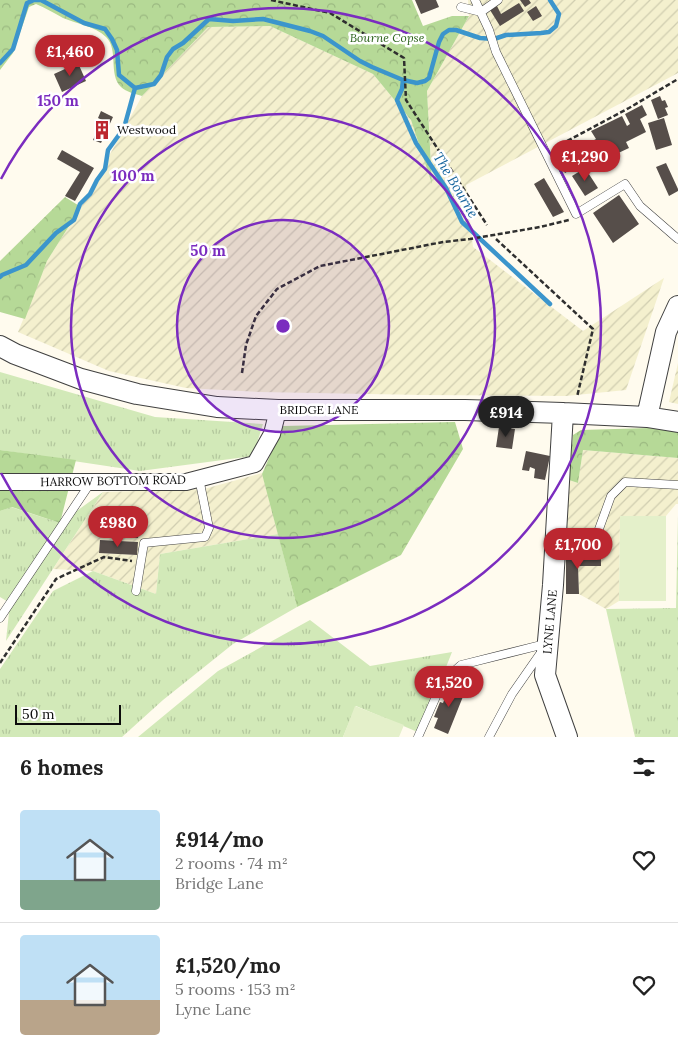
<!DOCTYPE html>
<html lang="en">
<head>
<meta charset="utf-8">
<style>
  body { margin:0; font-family:Lora,serif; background:#f2f2f2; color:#222; height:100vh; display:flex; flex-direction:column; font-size:19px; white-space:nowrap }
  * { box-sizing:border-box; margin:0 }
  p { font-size:16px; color:#767676 }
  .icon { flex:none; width:28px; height:28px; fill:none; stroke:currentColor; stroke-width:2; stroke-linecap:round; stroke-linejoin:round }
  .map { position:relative; height:737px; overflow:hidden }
  .sheet { display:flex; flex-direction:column; background:#fff; flex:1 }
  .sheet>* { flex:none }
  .scale { position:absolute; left:15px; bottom:12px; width:106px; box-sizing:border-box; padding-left:5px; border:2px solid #0d0d0d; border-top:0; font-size:14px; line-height:18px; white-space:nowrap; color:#0d0d0d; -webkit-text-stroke:4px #fff; paint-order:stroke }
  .price { position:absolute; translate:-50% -42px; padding:0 11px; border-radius:18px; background:#bc2730; color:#fff; font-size:16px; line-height:32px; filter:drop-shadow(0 1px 2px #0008) }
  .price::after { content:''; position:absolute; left:50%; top:30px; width:15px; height:11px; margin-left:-8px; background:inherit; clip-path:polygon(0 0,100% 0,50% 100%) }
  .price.selected { background:#222; color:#fff }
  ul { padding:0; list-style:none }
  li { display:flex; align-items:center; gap:15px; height:125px; padding:0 20px }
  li+li { border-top:1px solid #e0e0e0 }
  li span { display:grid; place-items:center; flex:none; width:140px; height:100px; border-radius:5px; color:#555 }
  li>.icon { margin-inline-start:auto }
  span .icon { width:60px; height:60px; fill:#fffc; stroke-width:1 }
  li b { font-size:21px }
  h2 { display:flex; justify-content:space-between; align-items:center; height:60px; padding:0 20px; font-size:21px }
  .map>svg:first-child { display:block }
</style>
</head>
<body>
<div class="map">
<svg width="678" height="737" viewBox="0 0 678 737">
  <defs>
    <pattern id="farmland-furrows" width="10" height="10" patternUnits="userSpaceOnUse" patternTransform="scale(1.25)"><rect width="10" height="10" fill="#f4f0ce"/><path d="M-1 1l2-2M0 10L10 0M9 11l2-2" fill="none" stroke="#d0cdb0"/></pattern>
    <pattern id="grass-tufts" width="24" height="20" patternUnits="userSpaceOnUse" patternTransform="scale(1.25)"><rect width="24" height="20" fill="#d2e9b8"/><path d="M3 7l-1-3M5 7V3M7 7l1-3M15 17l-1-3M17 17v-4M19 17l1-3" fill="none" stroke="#b3c79d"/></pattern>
    <pattern id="forest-crowns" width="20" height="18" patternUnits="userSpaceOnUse" patternTransform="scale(1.25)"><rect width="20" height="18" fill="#b6d997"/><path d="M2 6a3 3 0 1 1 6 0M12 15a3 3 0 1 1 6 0" fill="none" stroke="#9bb981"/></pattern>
  </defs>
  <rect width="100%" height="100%" fill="#fffbee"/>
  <path fill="url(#farmland-furrows)" fill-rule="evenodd" d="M468 0H678V73L466 185 473 247 583 331 664 278 626 390 566 396 421 395 261 392 186 388 109 371 18 332 47 261 81 207 142 96 208 27 270 26 373 74 411 120 432 182 427 91 469 16Z
    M678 363V404L669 402Z
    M583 450 678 458V504H676L666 516H620L619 601 606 609 579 594 578 566H601V555H566L569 480 578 483Z
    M262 473 278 534 160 554 156 594 93 571 53 569 103 492 204 489ZM101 522 139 524 138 538ZM100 540 137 542V555L99 553Z"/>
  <path fill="url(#grass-tufts)" d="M0 372 155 417 263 424 253 456 140 471 0 450Z
    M103 492 6 641 10 603 0 597V511L11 507 60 523Z
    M678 515V737H635L606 609 676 608Z
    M278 534 297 607 233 644 163 700 122 737H0V669L53 591 93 571 156 594 160 554Z
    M310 620 370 666 452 652 420 733 356 706 343 737H138L218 671Z"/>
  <path fill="url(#forest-crowns)" d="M0 0H412L423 26 452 16H469L427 91 432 184 411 120 373 74 270 26 208 27 142 96C136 94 126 92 121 87 108 74 119 50 106 37 95 26 77 24 63 18 54 13 46 8 36 4L29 7 13 53 0 70Z
    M65 197 81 207 47 261 25 319 0 312V261Z
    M455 422 463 449 401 555 297 607 262 474 283 426Z
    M649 428 678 432V458L583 450 578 483 569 480 573 435 581 430Z
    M0 450 76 460 60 523 12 507 0 511Z"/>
  <path fill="#e4f0ca" d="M620 516H666V601H619Z
    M355 706 404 725 399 737H343Z"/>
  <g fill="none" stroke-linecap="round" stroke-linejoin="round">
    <path stroke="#3b95cc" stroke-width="4.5" d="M0 63 13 49 27 3 34 0H41L84 23 105 29 112 39 117 50 119 75 135 88
      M403 80 402 89 397 100 416 143 446 188 462 222 550 304
      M135 88 154 84 161 75 167 57 173 49 183 43 209 19 233 21 263 19 310 31 323 36 360 61 372 67 403 80 417 83 425 81 429 78 439 42 443 34 449 30H456L480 38 494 39 506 35 541 33 549 32 556 26 559 14 550 0
      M0 277 2 275 26 265 56 233 74 220 80 204 90 194 97 180 105 169 108 150 124 128 135 88"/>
  </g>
  <path fill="#564e4a" d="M415 0H436L439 7 421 14Z
    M520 0H529L531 3 525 7Z
    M519 3 524 11 500 26 490 10 497 6 501 14Z
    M536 6 542 16 533 21 527 12Z
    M78 63 86 81 62 92 54 74Z
    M660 96 662 101 665 100 668 107 665 108 668 115 658 119 651 100Z
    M642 105 647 115 640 119 646 132 626 142 629 148 614 155 611 149 587 160 581 147 596 139 591 131 622 116 627 126 630 124 625 114Z
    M101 111 113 117 101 143 93 140 102 120 98 118Z
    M664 118 672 145 656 150 648 123Z
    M576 147 584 162 565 173 556 158Z
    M62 150 94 168 75 201 65 196 80 172 57 159Z
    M666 163 678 189V191L669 196 656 167Z
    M585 168 598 188 585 196 572 176Z
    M544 178 564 212 553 217 534 184Z
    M619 195 639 224 613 243 593 213Z
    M499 427 515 429 512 449 496 447Z
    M526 451 550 456 545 480 534 478 535 469 530 467 529 471 522 470Z
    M101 522 139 524 138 538 100 536Z
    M100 540 138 542 137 555 99 553Z
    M566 555H601V566H578L579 594H566Z
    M451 683 466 689 448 734 434 728 438 718 434 717 440 702 443 703Z"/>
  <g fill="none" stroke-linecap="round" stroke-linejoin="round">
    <g stroke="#404040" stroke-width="9">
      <path id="service" d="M475 0 489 30 496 52 576 214 625 184 640 206 678 239
        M461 7 481 12 498 0
        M558 540 569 542 595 540 611 496 625 482 678 485
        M136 591 144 543 205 537 209 528 199 478
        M0 618 91 482
        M418 737 443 681 461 665 545 644
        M489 737 512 694 542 651"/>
    </g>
    <g stroke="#404040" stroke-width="18">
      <path id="minor" d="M0 482H186L255 464 272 434 278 410"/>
    </g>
    <g stroke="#404040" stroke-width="22">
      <path id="tertiary" d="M0 346 15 354 81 379 137 394 217 407 278 410H465L563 413 647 417 678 422
        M563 413 553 585 545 675 567 737
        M647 417 666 332 678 306"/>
    </g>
    <path stroke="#2f2f2f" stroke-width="2.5" stroke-dasharray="5 2.5" stroke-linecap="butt" d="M271 0 330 13 404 58 406 100 487 225
      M554 148 629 108 678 79
      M496 239 593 329 577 397
      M242 373 246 345 256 316 277 289 320 266 443 242 470 239 540 227 569 220
      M0 663 56 579 104 557 132 561"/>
    <use href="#service" stroke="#fff" stroke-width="8"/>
    <use href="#minor" stroke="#fff" stroke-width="16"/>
    <use href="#tertiary" stroke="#fff" stroke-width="20"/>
  </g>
  <circle cx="283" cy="326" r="106" fill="#7b2cbf" fill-opacity=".12"/>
  <g fill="none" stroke="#7b2cbf" stroke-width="2.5">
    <circle cx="283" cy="326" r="106"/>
    <circle cx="283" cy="326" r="212"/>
    <path d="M1 179A318 318 0 1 1 1 473"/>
  </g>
  <defs>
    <g id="building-bare" transform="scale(1.5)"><path d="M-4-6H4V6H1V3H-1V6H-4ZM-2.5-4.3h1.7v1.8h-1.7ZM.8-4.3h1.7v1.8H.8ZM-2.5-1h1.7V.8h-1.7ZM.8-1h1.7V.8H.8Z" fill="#bc2730" stroke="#fff" stroke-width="2.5" paint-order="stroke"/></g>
  </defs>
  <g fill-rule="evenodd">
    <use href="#building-bare" x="102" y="130"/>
  </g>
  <g text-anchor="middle" stroke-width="5" stroke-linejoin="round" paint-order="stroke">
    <g font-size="12" font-style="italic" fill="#2e651e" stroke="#fff">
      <text x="387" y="42">Bourne Copse</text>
    </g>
    <g font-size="12" fill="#0d0d0d" stroke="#fff" text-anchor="start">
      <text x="117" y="134">Westwood</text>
    </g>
    <g font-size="12" fill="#0d0d0d" stroke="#fff">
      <text x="319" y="414">BRIDGE LANE</text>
      <text transform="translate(113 481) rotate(-1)" y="4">HARROW BOTTOM ROAD</text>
      <text transform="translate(550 622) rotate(-85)" y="4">LYNE LANE</text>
    </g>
    <g font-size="14" font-style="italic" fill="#18669e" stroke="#fff">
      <text transform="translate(456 185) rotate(59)" y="5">The Bourne</text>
    </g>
  </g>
  <circle cx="283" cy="326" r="8" fill="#7b2cbf" stroke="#fff" stroke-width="2.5"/>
  <g font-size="15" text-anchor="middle" font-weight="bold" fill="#7b2cbf" stroke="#fff" stroke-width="5" stroke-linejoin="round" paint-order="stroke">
    <text x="58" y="106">150 m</text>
    <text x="133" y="181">100 m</text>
    <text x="208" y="256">50 m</text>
  </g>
</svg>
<div class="scale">50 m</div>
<b class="price" style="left:70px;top:77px">£1,460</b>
<b class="price" style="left:585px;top:182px">£1,290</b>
<b class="price selected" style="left:506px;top:438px">£914</b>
<b class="price" style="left:118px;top:548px">£980</b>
<b class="price" style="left:578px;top:570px">£1,700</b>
<b class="price" style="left:449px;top:708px">£1,520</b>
</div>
<section class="sheet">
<h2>6 homes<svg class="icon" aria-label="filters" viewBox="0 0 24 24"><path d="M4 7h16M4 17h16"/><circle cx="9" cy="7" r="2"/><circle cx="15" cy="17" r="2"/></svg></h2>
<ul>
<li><span style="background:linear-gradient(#bfe0f5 70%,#7fa58c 0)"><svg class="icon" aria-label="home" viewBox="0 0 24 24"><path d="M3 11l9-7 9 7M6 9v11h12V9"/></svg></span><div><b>£914/mo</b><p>2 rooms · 74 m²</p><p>Bridge Lane</p></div><svg class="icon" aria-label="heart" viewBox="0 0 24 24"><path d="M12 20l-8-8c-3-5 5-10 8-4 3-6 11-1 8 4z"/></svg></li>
<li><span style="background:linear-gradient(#bfe0f5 65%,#b9a48a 0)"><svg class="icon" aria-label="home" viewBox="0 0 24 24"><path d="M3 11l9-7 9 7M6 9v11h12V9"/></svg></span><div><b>£1,520/mo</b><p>5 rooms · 153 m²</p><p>Lyne Lane</p></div><svg class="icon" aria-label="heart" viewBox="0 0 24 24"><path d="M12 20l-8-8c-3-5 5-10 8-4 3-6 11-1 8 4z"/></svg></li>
</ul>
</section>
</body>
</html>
